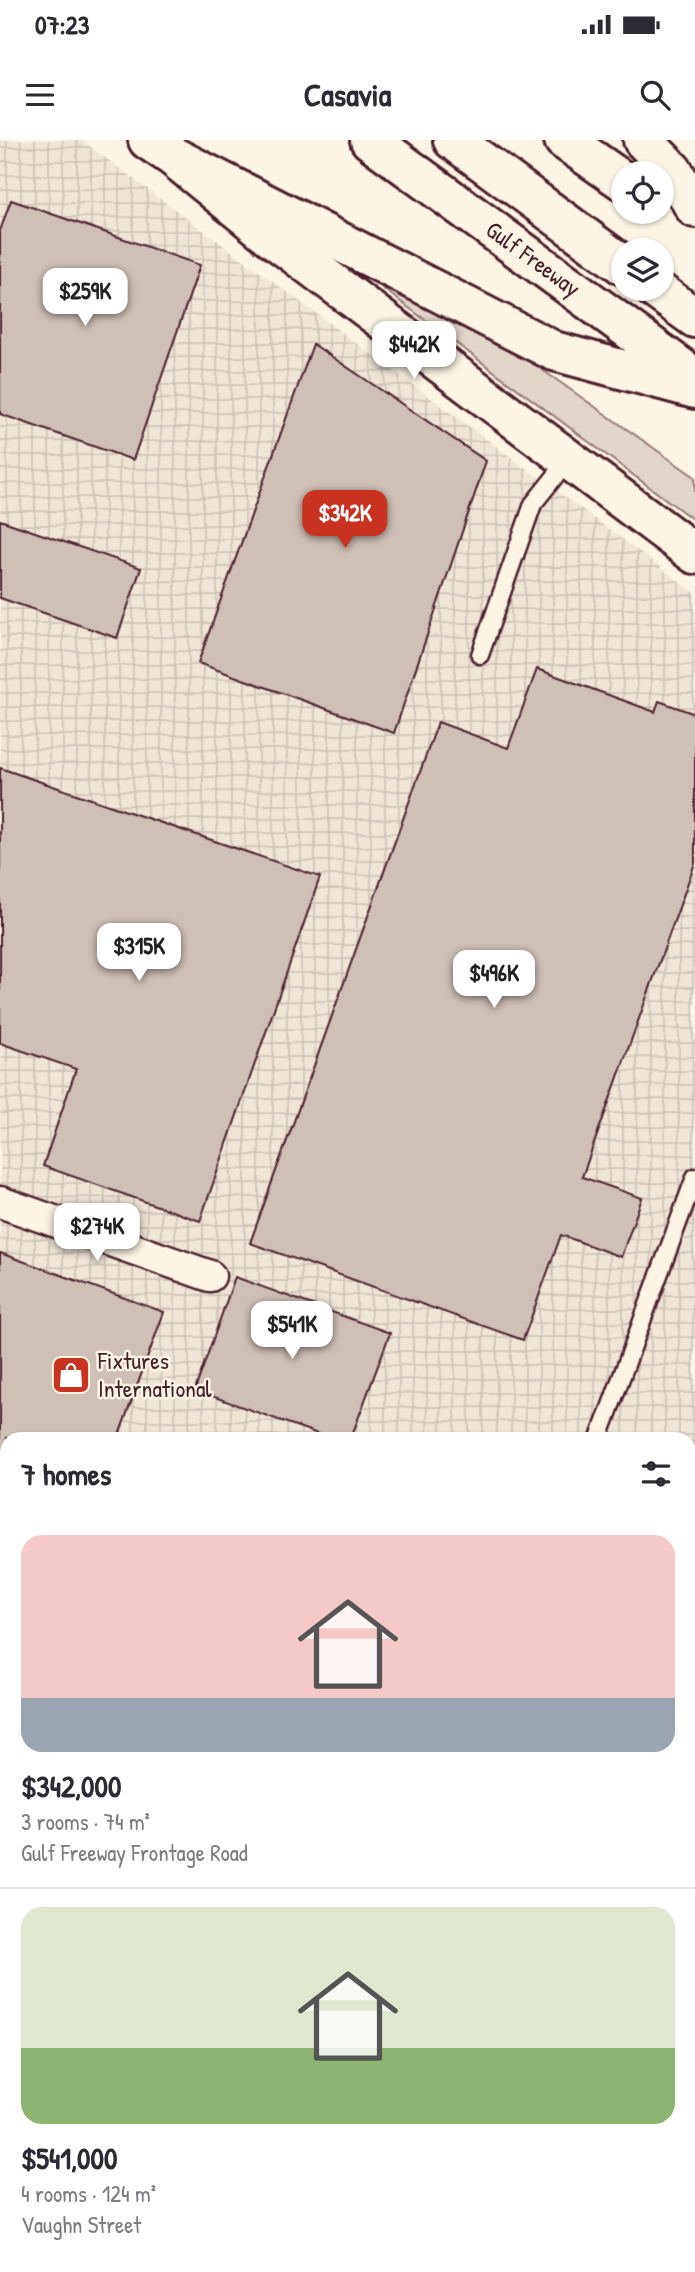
<!DOCTYPE html>
<html lang="en">
<head>
<meta charset="utf-8">
<style>
  body { margin:0; font-family:"Patrick Hand",sans-serif; background:#f7f7f7; color:#2b2b33; height:100vh; display:flex; flex-direction:column; font-size:26px; white-space:nowrap }
  * { box-sizing:border-box; margin:0 }
  p { font-size:23px; color:#7c7c81 }
  .icon { flex:none; width:38px; height:38px; fill:none; stroke:currentColor; stroke-width:2; stroke-linecap:round; stroke-linejoin:round }
  .map { position:relative; flex:1; overflow:hidden }
  .sheet { position:absolute; left:0px; top:1292px; width:696px; height:842px; display:flex; flex-direction:column; background:#fff; border-radius:21px 21px 0 0; box-shadow:0 2px 5px #0004 }
  .sheet>* { flex:none }
  .buttons { position:absolute; left:611px; top:21px; display:grid; gap:14px }
  .buttons a { display:grid; place-items:center; width:63px; height:63px; border-radius:50%; background:#fff; box-shadow:0 2px 5px #0004; font-size:35px }
  .price { position:absolute; translate:-50% -60px; padding:0 16px; border-radius:14px; background:#fff; color:#222; font-size:23px; line-height:46px; filter:drop-shadow(0 2px 4px #0008) }
  .price::after { content:''; position:absolute; left:50%; top:42px; width:21px; height:16px; margin-left:-10px; background:inherit; clip-path:polygon(0 0,100% 0,50% 100%) }
  .price.on { background:#c8321e; color:#fff }
  ul { padding:0; list-style:none }
  li { display:grid; align-content:center; gap:14px; height:371px; padding:0 21px }
  li+li { border-top:2px solid #e1e1e2 }
  li span { display:grid; place-items:center; height:217px; border-radius:21px; color:#555 }
  li>.icon { margin-inline-start:auto }
  span .icon { width:126px; height:126px; fill:#fffc; stroke-width:1 }
  li b { font-size:30px }
  h2 { display:flex; justify-content:space-between; align-items:center; height:84px; padding:0 21px; font-size:30px }
  .status { display:flex; justify-content:space-between; align-items:center; height:49px; padding:0 35px; background:#fff; direction:ltr }
  .status svg { height:19px; fill:currentColor }
  header { display:flex; justify-content:space-between; align-items:center; height:91px; padding:0 21px; background:#fff; font-size:32px; font-weight:800 }
  .map>svg:first-child { display:block }
</style>
</head>
<body>
<div class="status"><b>07:23</b><svg viewBox="0 0 49 12"><path d="M0 12V9h3v3zM5 12V6h3v6zM10 12V3h3v9zM15 12V0h3v12zM26 1h20v11H26zM47 4h2v5h-2z"/></svg></div>
<header><svg class="icon" aria-label="menu" viewBox="0 0 24 24"><path d="M4 6h16M4 12h16M4 18h16"/></svg>Casavia<svg class="icon" aria-label="search" viewBox="0 0 24 24"><circle cx="10" cy="10" r="6"/><path d="M15 15l6 6"/></svg></header>
<div class="map">
<svg width="695" height="2132" viewBox="0 0 695 2132">
  <defs>
    <pattern id="industrial-grid" width="8" height="8" patternUnits="userSpaceOnUse" patternTransform="scale(1.75)"><rect width="8" height="8" fill="#eee5d7"/><path d="M0 4h8M4 0v8" fill="none" stroke="#cec4b9"/></pattern>
  </defs>
  <rect width="100%" height="100%" fill="#fcf5e5"/>
  <filter id="ink" filterUnits="userSpaceOnUse"><feTurbulence type="fractalNoise" baseFrequency=".0143" numOctaves="2"/><feDisplacementMap in="SourceGraphic" scale="14" xChannelSelector="R" yChannelSelector="G"/><feConvolveMatrix kernelMatrix="1 2 1 2 8 2 1 2 1" color-interpolation-filters="sRGB"/></filter>
  <g filter="url(#ink)">
    <path fill="url(#industrial-grid)" fill-rule="evenodd" d="M0 0H81L695 453V2132H0ZM7 1298H690V2126H7Z"/>
    <path fill="#e2d5ca" stroke="#967a7a" stroke-width="2" d="M362 133 504 203 695 337V381Z"/>
    <path fill="#cfc0b7" stroke="#4a1f2b" stroke-width="2" d="M11 60 200 125 133 320 0 274V91Z
      M313 204 486 321 394 593 198 523Z
      M0 380 141 428 117 498 0 458Z
      M537 529 655 572 659 561 695 574V723L582 1037 642 1058 621 1117 561 1095 523 1200 250 1103 438 582 508 608Z
      M0 628 320 737 200 1081 43 1026 76 929 0 903Z
      M0 1113 164 1172 118 1298H7V1463L0 1460Z
      M235 1137 390 1193 351 1298H329L195 1250Z
      M690 1452 695 1454V2033L690 2031Z
      M7 1792V1930L0 1928V1812Z
      M7 2000V2034L0 2031V2019Z
      M690 2061 695 2063V2132H592L576 2126H690Z"/>
    <g fill="none" stroke-linecap="round" stroke-linejoin="round">
      <g stroke="#4a1f2b" stroke-width="21">
        <path id="lane" d="M480 515 533 364 569 319
          M599 1298 695 1037
          M0 2064 7 2067
          M152 2126 166 2132
          M422 2126 438 2132
          M275 2132 277 2126"/>
      </g>
      <g stroke="#4a1f2b" stroke-width="35">
        <path id="street" d="M0 1062 210 1136"/>
      </g>
      <g stroke="#4a1f2b" stroke-width="44">
        <path id="secondary" d="M148 0 172 16 269 95 695 414"/>
      </g>
      <g stroke="#4a1f2b" stroke-width="44">
        <path id="highway" d="M370 0 695 238
          M453 0 623 125
          M564 0 623 41
          M643 0 673 31 695 68
          M172 16 554 211 695 249
          M655 149 695 178"/>
      </g>
      <use href="#lane" stroke="#fcf5e5" stroke-width="16"/>
      <use href="#street" stroke="#fcf5e5" stroke-width="30"/>
      <use href="#secondary" stroke="#fcf5e5" stroke-width="38"/>
      <use href="#highway" stroke="#fcf5e5" stroke-width="38"/>
      <path stroke="#4a1f2b" stroke-width="5" d="M0 1722 7 1698
        M0 2106 7 2120"/>
    </g>
  </g>
  <defs>
    <g id="shop-square" transform="scale(2.0125)"><rect x="-9" y="-9" width="18" height="18" rx="4" fill="#c8321e" stroke="#fcf5e5"/><path d="M-5-2.5h2.3a2.7 3.5 0 0 1 5.4 0H5L5.5 6h-11ZM-1.5-2.5h3a1.5 2.3 0 0 0-3 0Z" fill="#fff"/></g>
  </defs>
  <g fill-rule="evenodd">
    <use href="#shop-square" x="71" y="1235"/>
  </g>
  <g text-anchor="middle" stroke-width="5" stroke-linejoin="round" paint-order="stroke">
    <g font-size="24" fill="#4a1f2b" stroke="#fcf5e5">
      <text transform="translate(533 119) rotate(36)" y="8">Gulf Freeway</text>
    </g>
    <g font-size="24" fill="#4a1f2b" stroke="#fcf5e5" text-anchor="start">
      <text x="98" y="1229">Fixtures<tspan x="98" dy="28">International</tspan></text>
    </g>
  </g>
</svg>
<div class="buttons">
<a><svg class="icon" aria-label="locate" viewBox="0 0 24 24"><circle cx="12" cy="12" r="6"/><path d="M12 2v4M12 18v4M2 12h4M18 12h4"/></svg></a>
<a><svg class="icon" aria-label="layers" viewBox="0 0 24 24"><path d="M12 4l9 5-9 5-9-5zM3 14l9 5 9-5"/></svg></a>
</div>
<b class="price" style="left:85px;top:188px">$259K</b>
<b class="price" style="left:414px;top:241px">$442K</b>
<b class="price on" style="left:345px;top:410px">$342K</b>
<b class="price" style="left:139px;top:843px">$315K</b>
<b class="price" style="left:494px;top:870px">$496K</b>
<b class="price" style="left:97px;top:1123px">$274K</b>
<b class="price" style="left:292px;top:1221px">$541K</b>
<section class="sheet">
<h2>7 homes<svg class="icon" aria-label="filters" viewBox="0 0 24 24"><path d="M4 7h16M4 17h16"/><circle cx="9" cy="7" r="2"/><circle cx="15" cy="17" r="2"/></svg></h2>
<ul>
<li><span style="background:linear-gradient(#f6c9c9 75%,#9aa5b1 0)"><svg class="icon" aria-label="home" viewBox="0 0 24 24"><path d="M3 11l9-7 9 7M6 9v11h12V9"/></svg></span><div><b>$342,000</b><p>3 rooms · 74 m²</p><p>Gulf Freeway Frontage Road</p></div></li>
<li><span style="background:linear-gradient(#dfe7d0 65%,#8fb573 0)"><svg class="icon" aria-label="home" viewBox="0 0 24 24"><path d="M3 11l9-7 9 7M6 9v11h12V9"/></svg></span><div><b>$541,000</b><p>4 rooms · 124 m²</p><p>Vaughn Street</p></div></li>
</ul>
</section>
</div>
</body>
</html>
